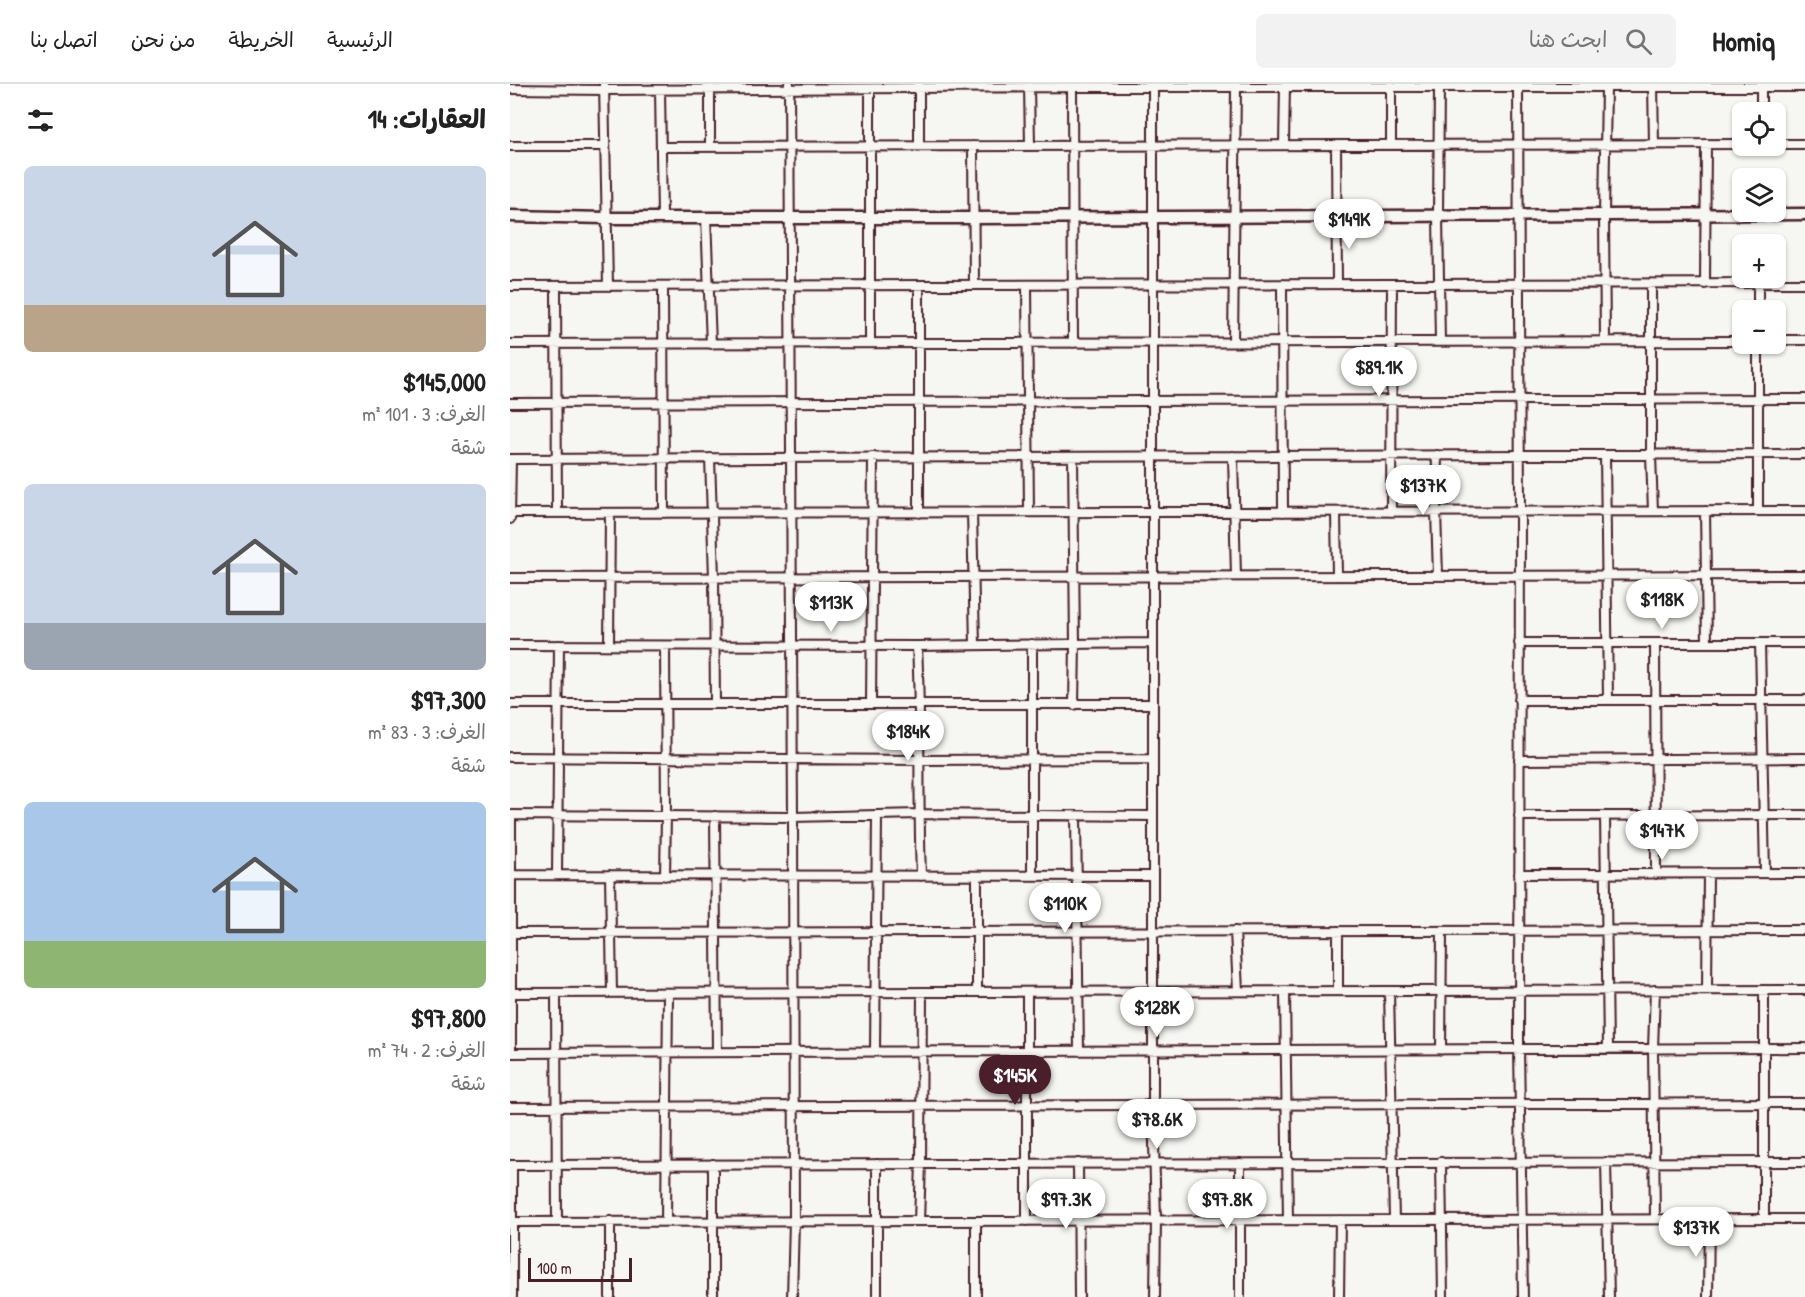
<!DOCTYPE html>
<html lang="ar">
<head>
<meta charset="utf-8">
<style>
  body { margin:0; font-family:"Patrick Hand","Playpen Sans Arabic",sans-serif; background:#f2f2f2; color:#222; direction:rtl; height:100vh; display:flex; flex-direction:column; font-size:22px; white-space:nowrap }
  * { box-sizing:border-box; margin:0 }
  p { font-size:20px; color:#767676 }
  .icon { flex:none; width:33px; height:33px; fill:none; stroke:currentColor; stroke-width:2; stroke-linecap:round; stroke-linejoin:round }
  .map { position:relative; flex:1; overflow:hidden; direction:ltr }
  .details { display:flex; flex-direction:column; background:#fff; width:510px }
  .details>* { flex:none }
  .tools { position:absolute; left:1222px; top:18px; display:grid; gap:12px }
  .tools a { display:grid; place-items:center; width:54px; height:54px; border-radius:9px; background:#fff; box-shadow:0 2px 4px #0004; font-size:30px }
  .scale { position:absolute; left:18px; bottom:15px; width:104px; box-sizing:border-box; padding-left:6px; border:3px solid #4a1f2b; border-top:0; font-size:16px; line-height:21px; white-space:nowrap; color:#4a1f2b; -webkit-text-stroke:4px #f6f6f2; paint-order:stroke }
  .price { position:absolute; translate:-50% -51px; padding:0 14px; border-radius:21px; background:#fff; color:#222; font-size:20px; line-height:39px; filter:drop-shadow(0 2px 3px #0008) }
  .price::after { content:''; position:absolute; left:50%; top:36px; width:18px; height:14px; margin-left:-9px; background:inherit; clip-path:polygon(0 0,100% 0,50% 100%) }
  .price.active { background:#4a1f2b; color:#fff }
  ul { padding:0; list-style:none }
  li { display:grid; align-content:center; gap:12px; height:318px; padding:0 24px }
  li span { display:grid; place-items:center; height:186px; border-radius:9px; color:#555 }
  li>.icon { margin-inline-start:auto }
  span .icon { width:108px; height:108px; fill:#fffc; stroke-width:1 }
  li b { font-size:26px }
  h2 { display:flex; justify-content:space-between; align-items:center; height:72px; padding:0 24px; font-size:26px }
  header { display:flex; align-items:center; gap:36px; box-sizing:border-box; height:84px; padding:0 30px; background:#fff; border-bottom:2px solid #e0e0e0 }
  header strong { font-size:28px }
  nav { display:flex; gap:33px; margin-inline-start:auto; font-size:21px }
  .search { width:420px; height:54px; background:#f2f2f2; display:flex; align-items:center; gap:15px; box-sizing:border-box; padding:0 21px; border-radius:9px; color:#767676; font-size:22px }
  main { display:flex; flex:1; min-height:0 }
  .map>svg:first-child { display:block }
</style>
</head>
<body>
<header>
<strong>Homiq</strong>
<div class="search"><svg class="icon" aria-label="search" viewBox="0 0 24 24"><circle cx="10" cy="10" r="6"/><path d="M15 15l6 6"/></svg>ابحث هنا</div>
<nav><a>الرئيسية</a><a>الخريطة</a><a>من نحن</a><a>اتصل بنا</a></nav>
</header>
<main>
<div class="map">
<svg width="1295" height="1213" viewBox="0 0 1295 1213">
  <rect width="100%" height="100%" fill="#f6f6f2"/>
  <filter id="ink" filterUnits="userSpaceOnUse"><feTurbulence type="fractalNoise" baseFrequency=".0167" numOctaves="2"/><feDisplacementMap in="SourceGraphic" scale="12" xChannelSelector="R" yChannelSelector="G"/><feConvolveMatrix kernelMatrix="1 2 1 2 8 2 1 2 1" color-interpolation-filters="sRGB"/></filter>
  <g filter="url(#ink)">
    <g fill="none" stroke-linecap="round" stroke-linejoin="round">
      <g stroke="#4a1f2b" stroke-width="12">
        <path id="minor" d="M94 0 98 202
          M200 0V63
          M279 0 283 733 284 1137 282 1213
          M881 0V61
          M1008 0 1010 427 1009 965 1013 1213
          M1143 0 1144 60
          M1251 0V28
          M409 1V62
          M519 1 520 62
          M643 2V1021L646 1136 645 1213
          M562 3 563 259
          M929 3 928 132 930 258
          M0 5 94 6 562 3H1295
          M360 5V259
          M150 6 152 133
          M1266 60H1295
          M774 61 775 1
          M826 61 827 200
          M0 62H94
          M463 62 464 201
          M151 63 1233 60
          M196 133 201 260
          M1141 200V371L1143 427
          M1195 200 1196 60
          M1248 200V226
          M517 201 519 428
          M772 201 773 428
          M0 202 1295 199
          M46 202 47 429
          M153 202 154 429
          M409 202V429
          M1266 256H1295
          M1095 257 1094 132 1096 3
          M723 258 726 4
          M0 260 1233 257
          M1248 260V427
          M0 319 1295 315
          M927 371 926 427 928 492
          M1095 371 1098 616
          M723 372 726 492
          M563 373 565 560 564 621
          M200 374 204 493 205 620
          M0 375 1295 370
          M1195 427 1197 559
          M462 428 465 561
          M826 428 827 492
          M881 428 882 200
          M0 429 1295 427
          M0 435 1 375
          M0 494 1295 491
          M1009 559H1295
          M1145 559 1146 790
          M1250 559 1255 789
          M0 561 407 562 642 559
          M99 561 100 429
          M407 562C411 639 408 715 411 792
          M1009 616H1295
          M0 620H643
          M361 620 363 373
          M0 673 411 676 643 675
          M1009 676 1295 674
          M0 731 283 733 409 730 643 732
          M1 731V969
          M205 732 207 968
          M566 732 569 967
          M1009 732 1295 731
          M1095 732 1098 965
          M1009 790 1295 789
          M0 791 643 792
          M47 791 49 561
          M100 791 102 909
          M155 792 156 731 155 562
          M467 792V908
          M522 792V560
          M725 847 728 907
          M828 847V907
          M0 849 1295 846
          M1197 906 1198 789
          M775 907 778 1136
          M879 907 884 1136
          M0 909 1295 906
          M46 909 47 1138
          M931 966 932 847
          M365 968 367 732
          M0 969 1295 964
          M0 1023 1295 1019
          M931 1078 933 1213
          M1096 1078 1099 1213
          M568 1079 569 1213
          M367 1080V1213
          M0 1081 1295 1078
          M2 1081V1213
          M1145 1135 1143 965 1145 906
          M1254 1135V906
          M100 1137V1213
          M156 1137 158 909
          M409 1137 411 1080 412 908
          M466 1137V1213
          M517 1137V908
          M0 1138 1295 1135
          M203 1213V1080
          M730 1213V1079
          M829 1213 830 1136
          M1198 1213 1199 1135"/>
      </g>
      <g stroke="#4a1f2b" stroke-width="15">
        <path id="tertiary" d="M0 132 96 134H462L1295 130"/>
      </g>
      <use href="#minor" stroke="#f6f6f2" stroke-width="8"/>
      <use href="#tertiary" stroke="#f6f6f2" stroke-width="10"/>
    </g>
  </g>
</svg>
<div class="tools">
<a><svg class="icon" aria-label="locate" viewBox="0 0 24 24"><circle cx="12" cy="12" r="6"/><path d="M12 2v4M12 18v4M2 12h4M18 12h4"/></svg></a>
<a><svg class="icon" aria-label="layers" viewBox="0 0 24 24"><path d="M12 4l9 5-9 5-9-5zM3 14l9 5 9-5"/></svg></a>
<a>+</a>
<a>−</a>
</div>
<div class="scale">100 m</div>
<b class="price" style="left:839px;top:166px">$149K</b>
<b class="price" style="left:869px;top:314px">$89.1K</b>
<b class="price" style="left:913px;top:432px">$137K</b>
<b class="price" style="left:1152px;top:546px">$118K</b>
<b class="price" style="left:321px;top:549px">$113K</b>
<b class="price" style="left:398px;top:678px">$184K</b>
<b class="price" style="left:1152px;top:777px">$147K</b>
<b class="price" style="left:555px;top:850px">$110K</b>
<b class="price" style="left:647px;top:954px">$128K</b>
<b class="price active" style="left:505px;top:1022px">$145K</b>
<b class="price" style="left:647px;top:1066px">$78.6K</b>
<b class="price" style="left:556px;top:1146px">$97.3K</b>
<b class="price" style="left:717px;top:1146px">$97.8K</b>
<b class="price" style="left:1186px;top:1174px">$137K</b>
</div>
<section class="details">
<h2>العقارات: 14<svg class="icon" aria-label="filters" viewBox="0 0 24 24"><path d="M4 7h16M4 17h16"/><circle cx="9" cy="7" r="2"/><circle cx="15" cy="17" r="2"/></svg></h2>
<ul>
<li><span style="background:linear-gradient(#c9d6e8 75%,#b9a48a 0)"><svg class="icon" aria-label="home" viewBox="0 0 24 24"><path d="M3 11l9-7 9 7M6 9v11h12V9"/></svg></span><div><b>$145,000</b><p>الغرف: 3 · 101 m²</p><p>شقة</p></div></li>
<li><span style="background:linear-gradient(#c9d6e8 75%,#9aa5b1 0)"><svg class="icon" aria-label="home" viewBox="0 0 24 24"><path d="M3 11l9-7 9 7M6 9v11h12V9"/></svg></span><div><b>$97,300</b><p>الغرف: 3 · 83 m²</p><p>شقة</p></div></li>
<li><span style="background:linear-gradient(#a9c7e8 75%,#8fb573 0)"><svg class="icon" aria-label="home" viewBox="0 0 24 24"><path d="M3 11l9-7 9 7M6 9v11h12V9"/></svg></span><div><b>$97,800</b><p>الغرف: 2 · 74 m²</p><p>شقة</p></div></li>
</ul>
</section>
</main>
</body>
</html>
